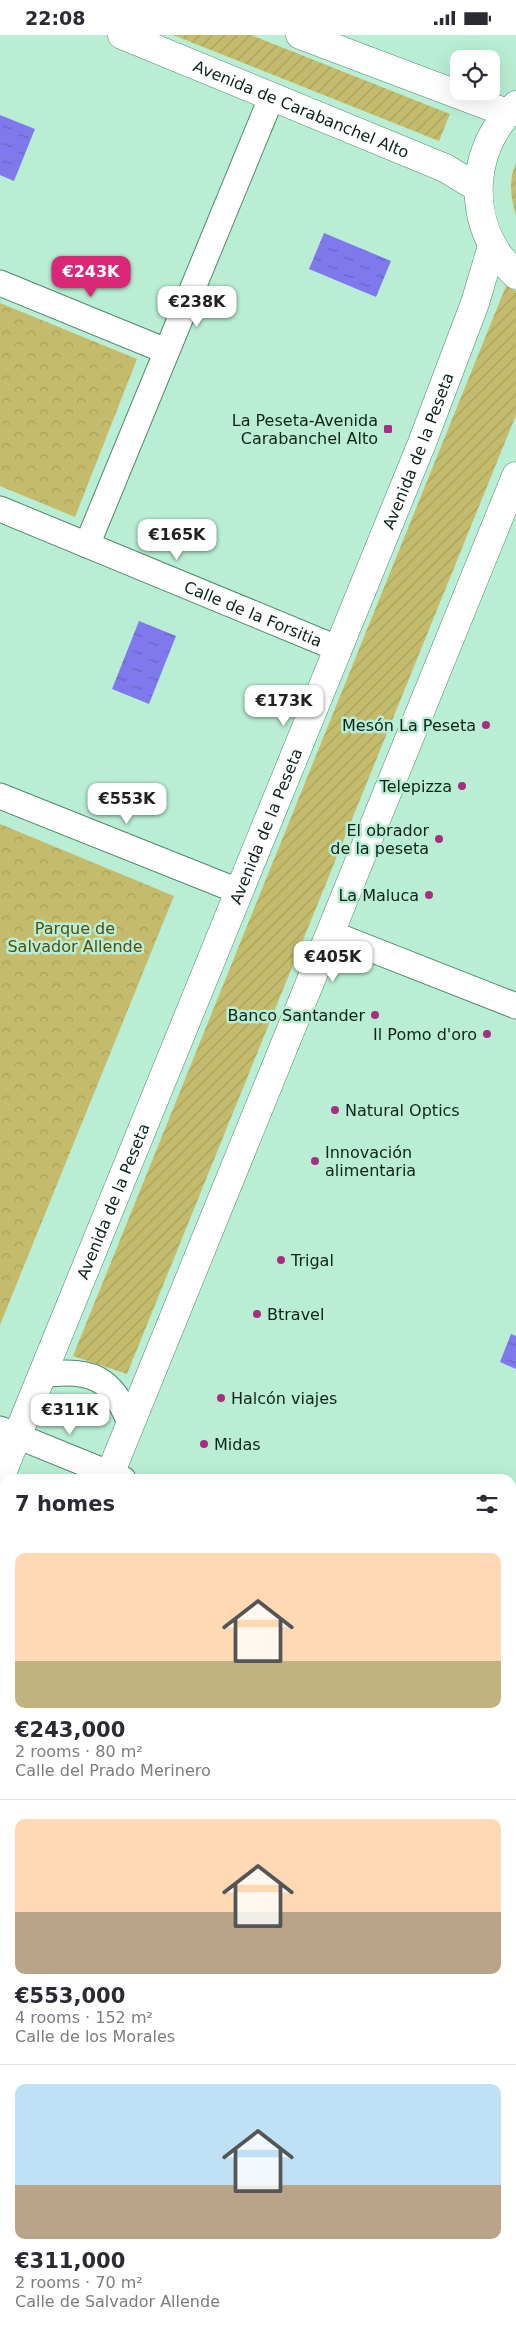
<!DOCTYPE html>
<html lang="en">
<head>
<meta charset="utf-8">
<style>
  body { margin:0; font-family:"DejaVu Sans",sans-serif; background:#f7f7f7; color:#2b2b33; height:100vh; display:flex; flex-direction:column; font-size:19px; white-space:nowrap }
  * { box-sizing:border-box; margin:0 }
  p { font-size:16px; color:#7c7c81 }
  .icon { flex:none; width:28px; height:28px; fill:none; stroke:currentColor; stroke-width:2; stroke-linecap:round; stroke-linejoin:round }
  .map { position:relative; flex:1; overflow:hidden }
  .details { position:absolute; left:0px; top:1439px; width:516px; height:866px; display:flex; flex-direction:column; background:#fff; border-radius:15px 15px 0 0; box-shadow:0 5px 20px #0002 }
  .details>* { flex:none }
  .fabs { position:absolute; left:450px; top:15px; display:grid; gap:10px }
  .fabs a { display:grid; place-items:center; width:50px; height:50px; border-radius:10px; background:#fff; box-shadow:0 5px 20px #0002; font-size:25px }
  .price { position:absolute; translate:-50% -42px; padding:0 11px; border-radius:10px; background:#fff; color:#222; font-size:16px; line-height:32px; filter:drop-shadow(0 1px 2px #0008) }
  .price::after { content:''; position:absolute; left:50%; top:30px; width:15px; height:11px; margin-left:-8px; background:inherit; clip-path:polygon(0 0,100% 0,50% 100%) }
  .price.active { background:#db2777; color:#fff }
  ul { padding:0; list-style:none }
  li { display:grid; align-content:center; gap:10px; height:265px; padding:0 15px }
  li+li { border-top:1px solid #e1e1e2 }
  li span { display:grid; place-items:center; height:155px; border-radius:10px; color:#555 }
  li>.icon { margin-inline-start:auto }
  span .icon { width:90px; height:90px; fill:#fffc; stroke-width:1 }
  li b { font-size:21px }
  h2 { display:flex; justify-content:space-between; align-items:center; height:60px; padding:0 15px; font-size:21px }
  .status { display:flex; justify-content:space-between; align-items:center; height:35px; padding:0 25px; background:#fff; direction:ltr }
  .status svg { height:14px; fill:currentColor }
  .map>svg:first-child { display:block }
</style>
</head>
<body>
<div class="status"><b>22:08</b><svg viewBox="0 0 49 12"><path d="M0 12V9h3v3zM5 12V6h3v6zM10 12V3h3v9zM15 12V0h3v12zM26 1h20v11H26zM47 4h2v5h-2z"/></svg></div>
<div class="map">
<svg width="516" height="2304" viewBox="0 0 516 2304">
  <defs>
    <pattern id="park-crowns" width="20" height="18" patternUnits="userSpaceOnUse" patternTransform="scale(1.25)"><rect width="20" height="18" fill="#c4bc6c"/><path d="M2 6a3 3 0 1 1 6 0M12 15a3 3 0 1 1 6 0" fill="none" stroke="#a7a15d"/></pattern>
    <pattern id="garden-furrows" width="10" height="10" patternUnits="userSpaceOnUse" patternTransform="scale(1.25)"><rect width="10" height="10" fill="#c4bc6c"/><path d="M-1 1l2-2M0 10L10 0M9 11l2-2" fill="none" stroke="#a7a15d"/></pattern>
    <pattern id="water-ripples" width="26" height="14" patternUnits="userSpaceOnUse" patternTransform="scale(1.25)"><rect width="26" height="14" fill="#8079ed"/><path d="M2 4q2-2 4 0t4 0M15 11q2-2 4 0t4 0" fill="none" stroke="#6763bf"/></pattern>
  </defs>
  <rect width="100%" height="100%" fill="#b9eed4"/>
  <path fill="url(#park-crowns)" d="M0 268 137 324 75 482 0 451Z
    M0 789 174 861 0 1290Z
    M467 2300H510L516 2301V2304H466Z"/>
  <path fill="url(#garden-furrows)" d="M173 0H251L450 79 439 106Z
    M516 128V181C511 164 508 145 516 128Z
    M506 251 516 256V380L127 1339 73 1321Z
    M1 1493 5 1496V1641L0 1653Z"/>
  <path fill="url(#water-ripples)" d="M0 80 35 94 14 146 0 140Z
    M324 198 391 226 376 262 309 234Z
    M139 586 176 601 149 669 112 654Z
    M511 1299 516 1301V1334L500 1327Z"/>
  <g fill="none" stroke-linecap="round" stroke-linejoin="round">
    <g stroke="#53866e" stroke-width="27">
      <g id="minor">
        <path d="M0 248 166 316"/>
        <path id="s1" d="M0 474 339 614"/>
        <path d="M87 510 272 61"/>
        <path d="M0 761 238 856"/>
        <path d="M330 898 516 971"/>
        <path d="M42 1340C90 1333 113 1342 130 1389"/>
        <path d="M0 1394 123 1444"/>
        <path d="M0 1456 5 1469"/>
        <path d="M511 1605 516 1607"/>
        <path d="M511 2051 516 2039"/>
        <path d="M0 2182 5 2184"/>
        <path d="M292 2300 302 2304"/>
        <path d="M407 2304 409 2300"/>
      </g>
    </g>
    <g stroke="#53866e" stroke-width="29">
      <g id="tertiary">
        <path id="s2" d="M0 1443 422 408 475 268 492 211"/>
        <path d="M108 1444 516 441"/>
        <path d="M0 1702 5 1690"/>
      </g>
    </g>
    <g stroke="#53866e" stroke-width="29">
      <g id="primary">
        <path id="s3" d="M122 0 445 133 478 153"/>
        <path d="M300 0 507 78"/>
        <path d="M516 70C473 109 466 177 501 223 506 229 510 235 516 240"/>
      </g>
    </g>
    <use href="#minor" stroke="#fff" stroke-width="25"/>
    <use href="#tertiary" stroke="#fff" stroke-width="28"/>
    <use href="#primary" stroke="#fff" stroke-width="28"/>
  </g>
  <g fill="#a82d81" stroke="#b9eed4" stroke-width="2">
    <rect x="383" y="389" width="10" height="10" rx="2.5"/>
    <circle cx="486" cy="690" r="5"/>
    <circle cx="462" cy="751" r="5"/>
    <circle cx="439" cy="804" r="5"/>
    <circle cx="429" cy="860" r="5"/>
    <circle cx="375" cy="980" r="5"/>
    <circle cx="487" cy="999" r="5"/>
    <circle cx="335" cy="1075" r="5"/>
    <circle cx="315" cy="1126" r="5"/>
    <circle cx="281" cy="1225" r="5"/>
    <circle cx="257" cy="1279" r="5"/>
    <circle cx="221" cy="1363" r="5"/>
    <circle cx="204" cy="1409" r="5"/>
  </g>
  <g text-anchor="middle" stroke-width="5" stroke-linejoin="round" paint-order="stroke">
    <g font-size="16" fill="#0e2319" stroke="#b9eed4">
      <text dy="6" stroke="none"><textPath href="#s3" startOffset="194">Avenida de Carabanchel Alto</textPath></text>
      <text dy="6" stroke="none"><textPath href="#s2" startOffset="1109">Avenida de la Peseta</textPath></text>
      <text dy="6" stroke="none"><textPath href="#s1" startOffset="274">Calle de la Forsitia</textPath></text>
      <text dy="6" stroke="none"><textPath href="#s2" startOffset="704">Avenida de la Peseta</textPath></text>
      <text dy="6" stroke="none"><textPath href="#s2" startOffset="299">Avenida de la Peseta</textPath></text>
    </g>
    <g font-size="16" fill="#0e2319" stroke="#b9eed4" text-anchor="end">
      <text x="378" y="391">La Peseta-Avenida<tspan x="378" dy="18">Carabanchel Alto</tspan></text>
      <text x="476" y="696">Mesón La Peseta</text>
      <text x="452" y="757">Telepizza</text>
      <text x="429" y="801">El obrador<tspan x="429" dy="18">de la peseta</tspan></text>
      <text x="419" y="866">La Maluca</text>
      <text x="365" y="986">Banco Santander</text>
      <text x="477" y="1005">Il Pomo d'oro</text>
      <text x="345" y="1081" text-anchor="start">Natural Optics</text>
      <text x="325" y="1123" text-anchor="start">Innovación<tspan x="325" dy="18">alimentaria</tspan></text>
      <text x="291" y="1231" text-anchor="start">Trigal</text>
      <text x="267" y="1285" text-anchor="start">Btravel</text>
      <text x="231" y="1369" text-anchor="start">Halcón viajes</text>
      <text x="214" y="1415" text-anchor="start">Midas</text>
    </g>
    <g font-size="16" fill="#544d0e" stroke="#b9eed4">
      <text x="75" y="899">Parque de<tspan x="75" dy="18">Salvador Allende</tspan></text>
    </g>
  </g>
</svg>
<div class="fabs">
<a><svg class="icon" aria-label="locate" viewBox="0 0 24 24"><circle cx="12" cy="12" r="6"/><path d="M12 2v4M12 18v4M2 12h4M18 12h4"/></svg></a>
</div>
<b class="price active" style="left:91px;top:263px">€243K</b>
<b class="price" style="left:197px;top:293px">€238K</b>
<b class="price" style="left:177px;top:526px">€165K</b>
<b class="price" style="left:284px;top:692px">€173K</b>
<b class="price" style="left:127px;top:790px">€553K</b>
<b class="price" style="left:333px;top:948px">€405K</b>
<b class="price" style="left:70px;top:1401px">€311K</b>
<section class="details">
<h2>7 homes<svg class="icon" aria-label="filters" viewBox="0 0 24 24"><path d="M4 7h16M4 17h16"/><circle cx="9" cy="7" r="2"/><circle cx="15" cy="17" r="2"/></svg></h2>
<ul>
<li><span style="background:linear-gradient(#ffd9b3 70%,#c2b280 0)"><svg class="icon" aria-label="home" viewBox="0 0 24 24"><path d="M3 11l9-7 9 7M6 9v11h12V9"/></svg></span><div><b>€243,000</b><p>2 rooms · 80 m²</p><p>Calle del Prado Merinero</p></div></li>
<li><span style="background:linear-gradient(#ffd9b3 60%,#b9a48a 0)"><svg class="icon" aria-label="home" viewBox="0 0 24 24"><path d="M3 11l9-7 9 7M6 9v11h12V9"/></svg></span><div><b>€553,000</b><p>4 rooms · 152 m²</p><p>Calle de los Morales</p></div></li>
<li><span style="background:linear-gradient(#bfe0f5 65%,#b9a48a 0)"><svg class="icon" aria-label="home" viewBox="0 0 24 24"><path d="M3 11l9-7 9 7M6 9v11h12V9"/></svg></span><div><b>€311,000</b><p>2 rooms · 70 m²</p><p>Calle de Salvador Allende</p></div></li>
</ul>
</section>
</div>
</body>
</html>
